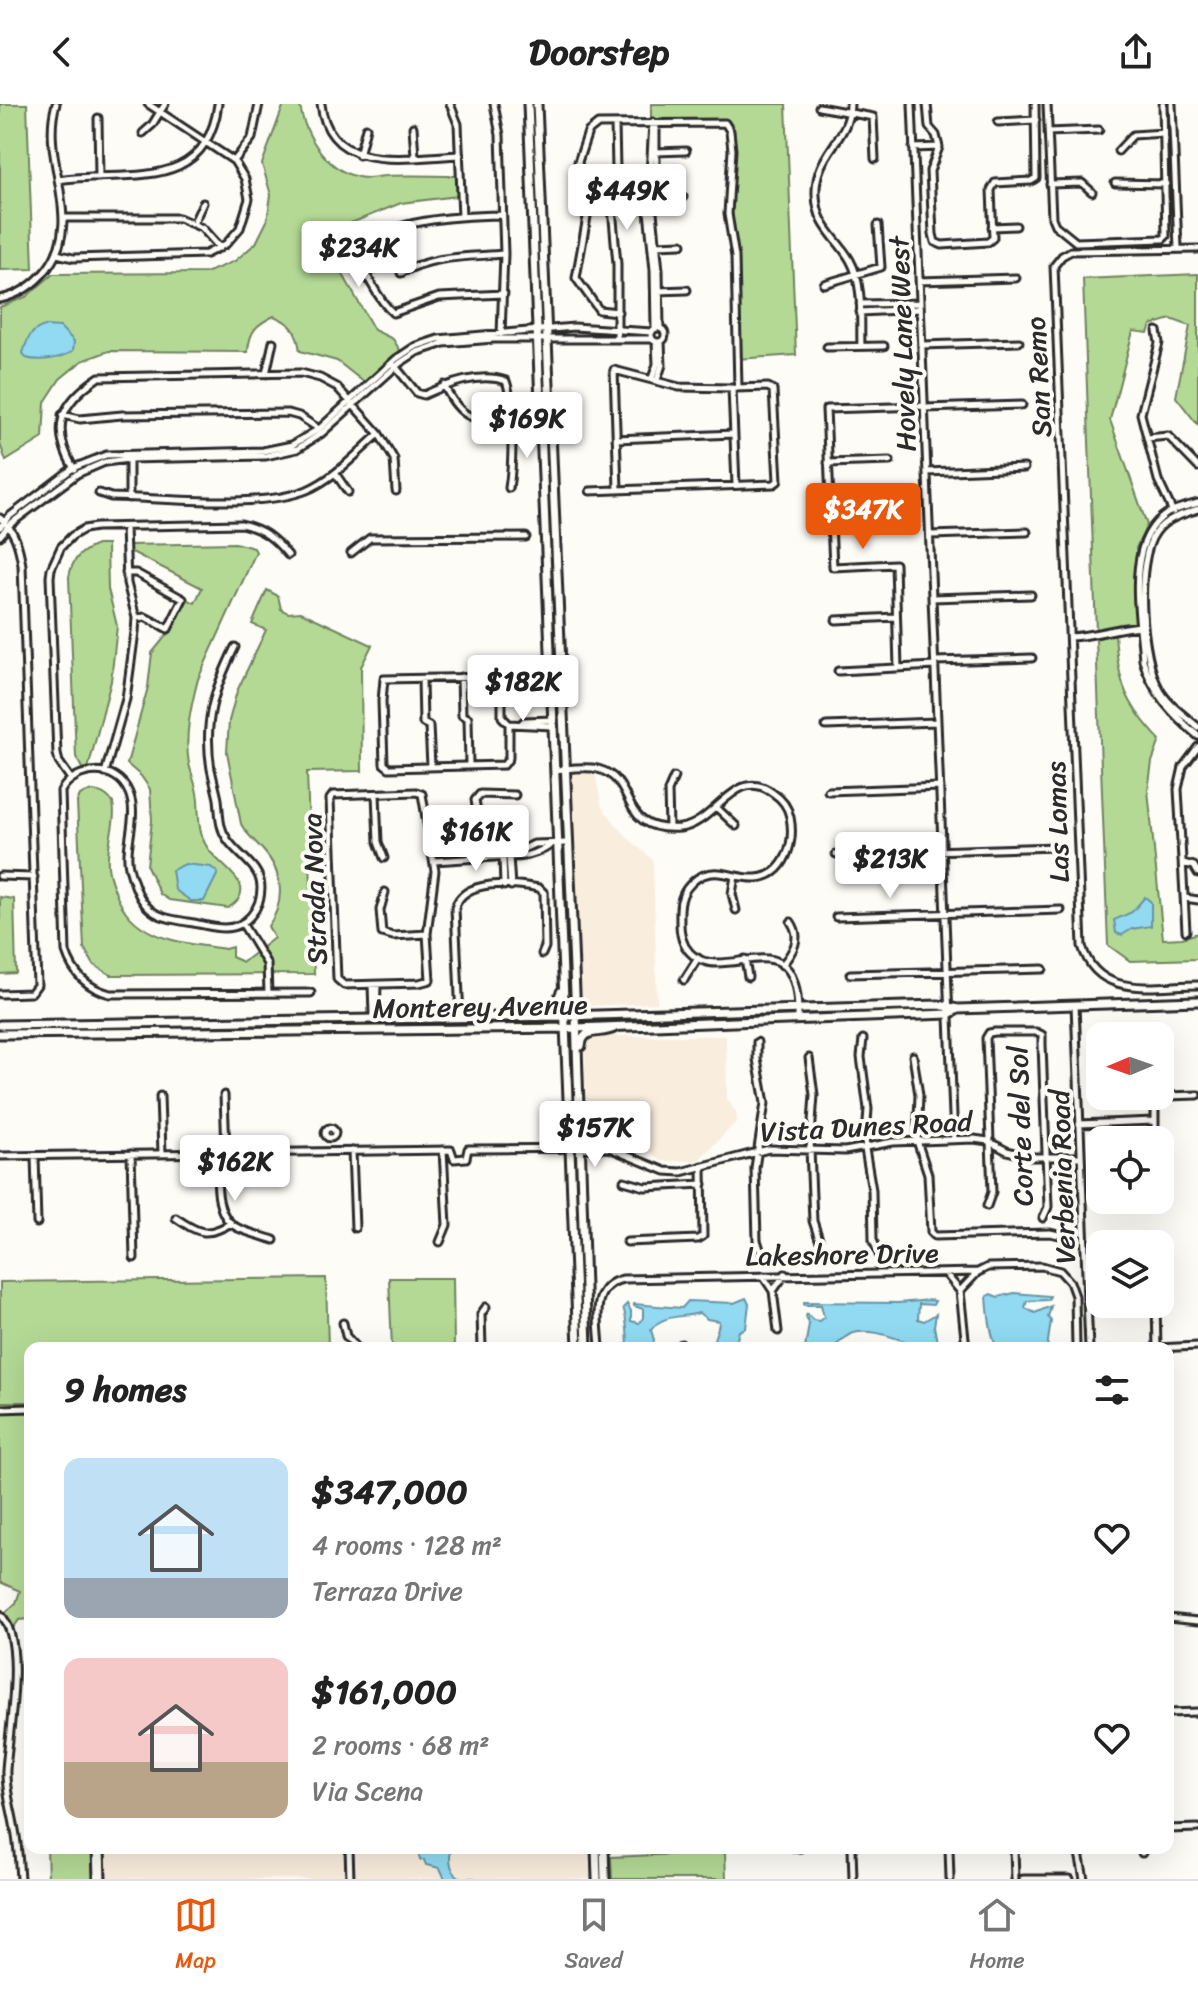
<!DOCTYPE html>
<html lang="en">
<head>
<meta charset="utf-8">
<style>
  body { margin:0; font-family:Sriracha,sans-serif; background:#f2f2f2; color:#222; height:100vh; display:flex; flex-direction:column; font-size:30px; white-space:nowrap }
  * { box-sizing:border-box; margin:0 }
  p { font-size:26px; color:#767676 }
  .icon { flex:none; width:44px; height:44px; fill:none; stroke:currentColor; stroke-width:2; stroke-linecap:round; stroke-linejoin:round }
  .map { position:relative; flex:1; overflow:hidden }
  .details { position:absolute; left:24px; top:1238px; width:1150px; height:512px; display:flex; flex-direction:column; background:#fff; border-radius:16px; box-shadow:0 8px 32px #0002 }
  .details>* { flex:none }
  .needle { width:52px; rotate:268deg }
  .buttons { position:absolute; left:1086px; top:918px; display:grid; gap:16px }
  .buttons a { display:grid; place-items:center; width:88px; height:88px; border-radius:16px; background:#fff; box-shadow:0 8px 32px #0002; font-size:40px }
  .price { position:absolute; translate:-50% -68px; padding:0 18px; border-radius:8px; background:#fff; color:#222; font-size:26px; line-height:52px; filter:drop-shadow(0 2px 4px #0008) }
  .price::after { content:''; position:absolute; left:50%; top:48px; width:24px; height:18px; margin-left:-12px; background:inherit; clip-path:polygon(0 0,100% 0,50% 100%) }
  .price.on { background:#ea580c; color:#fff }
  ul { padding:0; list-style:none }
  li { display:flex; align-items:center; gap:24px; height:200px; padding:0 40px }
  li span { display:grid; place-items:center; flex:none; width:224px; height:160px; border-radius:16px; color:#555 }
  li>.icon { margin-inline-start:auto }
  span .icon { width:96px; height:96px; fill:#fffc; stroke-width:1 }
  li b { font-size:34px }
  h2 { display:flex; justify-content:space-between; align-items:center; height:96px; padding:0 40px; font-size:34px }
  header { display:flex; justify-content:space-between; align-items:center; height:104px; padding:0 40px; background:#fff; font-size:36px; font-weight:700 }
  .tab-bar { display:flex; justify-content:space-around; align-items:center; height:112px; border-top:2px solid #e0e0e0; background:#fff; font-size:22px; color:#767676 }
  .tab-bar a { display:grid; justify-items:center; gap:4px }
  .tab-bar .on { color:#ea580c }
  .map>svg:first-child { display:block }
</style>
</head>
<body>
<header><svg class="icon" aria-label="back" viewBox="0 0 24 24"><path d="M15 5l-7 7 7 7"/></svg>Doorstep<svg class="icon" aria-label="share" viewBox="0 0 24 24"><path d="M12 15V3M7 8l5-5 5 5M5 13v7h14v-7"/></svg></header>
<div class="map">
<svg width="1198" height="1775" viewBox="0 0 1198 1775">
  <rect width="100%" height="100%" fill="#fdfcf7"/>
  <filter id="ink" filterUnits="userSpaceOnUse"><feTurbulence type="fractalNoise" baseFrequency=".0125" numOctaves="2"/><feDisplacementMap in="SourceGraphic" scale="16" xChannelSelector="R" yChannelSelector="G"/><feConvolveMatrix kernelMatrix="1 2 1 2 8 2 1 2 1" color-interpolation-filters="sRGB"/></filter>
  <g filter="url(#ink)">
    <path fill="#f9eddd" d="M595 669 602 704 630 736 653 756 657 899 582 902 571 671Z
      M596 932H726L727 995 736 1008 737 1017 698 1057H661L646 1044 586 1036 585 943 589 935Z
      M93 1744H589L590 1775H94Z"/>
    <path fill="#b4d995" stroke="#708260" stroke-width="2" d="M0 0H27L33 165 0 166Z
      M284 0H300C303 32 331 73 367 74 374 74 380 72 386 72 410 71 433 72 456 72L457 92 401 99 341 123 331 149 374 226 393 235 401 248 365 279 337 257 300 247C297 227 293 220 274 212 257 220 249 227 248 248L109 247 82 257 60 275 45 298 43 334 6 357 0 340V203L26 193 53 170 206 169 235 157 256 139 267 117 271 91 262 60Z
      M651 0H786L796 251 737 255 730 27 725 19 651 20Z
      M1198 170V321L1176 293 1190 222 1171 215 1151 221 1148 229 1133 227 1110 316 1147 421 1136 444 1138 519 1120 520 1096 528 1083 175Z
      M235 439 254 444 256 448 198 575C191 602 184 632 189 660 192 672 197 683 198 696 199 712 198 729 207 743 217 762 264 782 228 804L169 796 160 790 147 762 152 716 150 685 141 672 127 660 148 583 152 549 170 527 187 495 195 499 202 484 134 449 129 448V441Z
      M97 441H107L108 485 117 522 111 577 88 665 83 666 76 653 69 473C72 455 81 447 97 441Z
      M267 486 278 492 281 505 288 509 301 508 372 541 361 563 362 667 307 668 314 870 111 871 94 861 84 844 77 698 80 691C93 684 105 687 113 699 117 719 106 740 108 761 108 771 113 781 116 790 134 837 182 838 225 845L232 843V853L243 858 274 834 268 822C287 797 282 766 262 745 254 736 246 730 241 720L227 648 229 617 237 587 266 526 252 520Z
      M1115 529C1118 579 1125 599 1160 636L1152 658 1148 686 1163 835 1182 834 1198 829V855L1130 857 1108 841 1096 535Z
      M0 793 14 795 16 869 0 870Z
      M326 1174 328 1244H30V1298H0V1178Z
      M389 1174H453L454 1244H392Z
      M30 1308V1515L19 1516 14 1523 5 1509 16 1499 20 1487 0 1478V1309Z
      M47 1744H93L94 1775H48Z
      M725 1748 726 1775H612L611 1753Z"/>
    <path fill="#91daf2" stroke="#6894a2" stroke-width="2" d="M45 222 60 223 74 237 73 247C61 255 40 258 26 254L23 249C27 236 30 226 45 222Z
      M185 760 211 763 218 769 204 797H191L175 786 172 766Z
      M1145 793 1151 798V822L1132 825 1122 831 1116 829 1114 816 1132 808Z
      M1014 1189 1050 1192 1048 1196 1027 1197 1025 1204 1035 1209 1051 1202 1048 1213 1051 1217 1047 1244H997C990 1230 988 1209 987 1192L991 1190 998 1193Z
      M746 1194 749 1200 746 1224 739 1227 736 1239 740 1244H713C712 1234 719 1227 719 1217L707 1215 699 1209C681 1214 662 1210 651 1226L654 1236 652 1244H627C629 1238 626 1209 623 1204L627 1200 631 1207V1217L639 1219 643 1214V1205L634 1202V1200L682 1204 688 1197 734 1199Z
      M930 1196 935 1197 933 1201 919 1200 918 1215 924 1217 936 1210 934 1222 938 1244C909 1244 881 1222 853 1229 846 1231 839 1239 833 1244H805L809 1220 806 1212 807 1210 813 1216 819 1217 824 1213 821 1201H804V1198L898 1199Z
      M417 1744H432L435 1747 437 1744H451C449 1754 449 1771 463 1774 467 1775 472 1773 476 1775H445L440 1764 426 1761 424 1756H420Z"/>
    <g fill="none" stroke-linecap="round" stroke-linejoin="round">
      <g stroke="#2b2b2b" stroke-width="11">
        <path id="minor" d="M321 0C329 71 409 53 460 51
          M450 0 458 20 462 113
          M494 0 500 31 504 150 501 230
          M850 0C850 36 814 49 816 91 817 123 836 132 850 156 864 181 860 215 861 242
          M912 0 954 1036
          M927 0 929 23 936 31 939 43 930 67 933 130 935 138 942 141 988 138 993 134 991 86 995 79 1031 77 1036 74 1035 0
          M1047 0 1052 114 1055 121 1076 138 1163 135 1166 132 1163 0
          M1172 0 1178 144
          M819 3 873 13 875 55
          M98 14 99 73
          M998 18 1036 16
          M615 20 616 65 612 104 617 160V234
          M413 23 415 52
          M1048 28 1099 26
          M143 29 152 21 165 0
          M913 44 939 43
          M1118 47 1133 31 1164 29
          M655 48 686 47
          M359 51 366 24
          M234 57 252 34 259 0
          M58 76C123 65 206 92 218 0
          M1115 79 1166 80
          M1050 80 1082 79 1092 88
          M652 94 683 93
          M502 111C457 112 393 115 357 144 359 161 380 198 393 209L439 193 504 190
          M65 114H179L202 124 220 144
          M194 118 203 99
          M992 123 1016 122
          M656 141 682 140
          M1198 145 1071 147 1062 152 1054 162 1082 842C1098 896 1154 881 1198 881
          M57 150 73 154 206 150 226 140 240 124 249 95 245 75 234 57 148 0
          M401 169C433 151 468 153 504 150
          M919 177 1016 174
          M824 180 881 163 878 121
          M657 187 687 186
          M0 195C19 191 35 180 47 165 86 114 39 56 56 0
          M860 200 920 199
          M618 208 599 206 576 174 587 113 578 58 588 28 598 20 725 19 730 27 732 46 728 110 735 153 738 284
          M860 208 920 205
          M651 231a7 7 0 1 1 14 0a7 7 0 1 1-14 0Z
          M655 225 654 166 648 107 653 18 656 20V78L653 108 659 166 660 224
          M1157 227 1159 239 1141 310 1158 376 1173 408
          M922 241 1019 238
          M827 243 884 242
          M395 262 417 289 424 291C448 280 479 268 506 277 514 299 513 360 509 384
          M266 270 273 238
          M652 274 657 260 656 238
          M657 276 662 261 661 238
          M444 281C461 316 473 317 510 316
          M924 304 1022 301
          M62 311 80 315 122 311 288 309 299 312 319 325
          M1147 334 1168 332 1198 363
          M616 335 734 330
          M129 354V394
          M828 359 890 357
          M74 365C50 324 60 299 99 273L301 269 320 274 337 283 379 330 394 355 396 387
          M927 368 1024 364
          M335 369 348 388
          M618 385 614 266 679 283 732 284 736 381
          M590 387 774 380 778 377 773 286 768 283 735 284
          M99 389 111 393C164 394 260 405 307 386 335 374 357 349 379 330
          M1198 399C1188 402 1177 404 1168 409 1123 437 1140 510 1143 556 1152 589 1172 610 1198 632
          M1198 405C1182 411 1166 414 1156 428 1134 457 1142 554 1159 584 1167 600 1185 612 1198 623
          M830 410 892 408
          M0 414C15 426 19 442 22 461L37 881 31 889 0 890
          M0 423 10 412 73 364 106 351 263 347 292 341 319 325 396 255 414 243 438 235 574 223 652 228
          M930 431 1027 428
          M0 432 9 421 77 370 105 358 129 355 266 352 297 345 322 329 400 259 417 248 444 239 494 235H652
          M351 449 370 434 526 433
          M126 469H136L183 495 168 525 145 513 136 514
          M932 494 1031 491
          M836 516 896 513
          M1070 533C1095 532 1118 523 1143 522
          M235 543C214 586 203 617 211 665 213 675 216 685 218 695 220 710 218 722 227 735 238 752 261 762 261 784 261 805 246 824 224 824 214 824 204 821 194 819 162 814 145 812 134 779 130 769 127 760 128 749 129 729 137 708 129 689 117 659 75 662 61 687L66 848C73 870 87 884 110 890L311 889
          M935 557 1032 554
          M898 564 895 460 833 463 826 305 924 302
          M838 567 935 562
          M461 573 462 611 468 614 469 661
          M502 574V613L509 620V654L504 661 389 664 384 660 382 597 384 575 551 572
          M422 575 423 619 429 622 431 662
          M509 620 553 622
          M521 620 524 617 553 616
          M826 622 937 618
          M555 666C568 665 585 662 598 665 639 676 616 729 680 724 716 720 736 660 773 689 782 695 788 703 790 713 795 738 786 772 756 774 743 775 731 770 719 769 698 767 680 785 680 806 680 818 679 831 685 842 716 893 800 802 798 914
          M105 669 126 595 135 528 136 514 127 479 125 423
          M71 675 59 658 57 650 50 473 51 465 61 443 72 432 84 425 96 423 241 420C263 425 274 434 288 451
          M828 687 940 683
          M416 688 422 690 435 767 427 830 430 876 419 879 344 881 337 875 330 695 333 691Z
          M376 690 378 738 384 754
          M716 703 736 722
          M669 724 668 687 674 673
          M836 750 1058 743
          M509 752 534 740 567 739
          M509 752 511 782
          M503 753 504 782
          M484 754 475 696 480 690 515 691
          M434 757 509 752C519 755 544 748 551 740
          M1183 759 1194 762 1198 769
          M0 772 34 773
          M735 772 732 790 736 806
          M385 788 380 806 382 829 393 832 427 830
          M1185 794 1198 796
          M836 813 1061 806
          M242 819 267 860 268 889
          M1186 827 1178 685 1183 663 1198 643
          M745 855 748 873
          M782 861C793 848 802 834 791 818
          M850 870 1043 865
          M684 876 698 854
          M372 881 373 910 375 915
          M1075 901 1089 1244
          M376 914 377 881
          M460 914 455 804C463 774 514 779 539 784L544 789 545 843 542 850
          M863 935 861 953 868 1005 865 1045 872 1086 873 1136 880 1153
          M757 938V955L765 999 755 1064 757 1136 763 1155
          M913 952 919 991 917 1037 928 1070 931 1128 935 1132 1050 1129 1068 1133
          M809 954 814 991 810 1045 813 1117 819 1135
          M224 991 226 1048
          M160 992 162 1049
          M1079 1020 1154 1017
          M325 1029a5 5 0 1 1 10 0a5 5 0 1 1-10 0Z
          M1155 1036V995L1167 992 1198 991
          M352 1047 355 1124
          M217 1048C218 1072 212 1112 238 1124 249 1129 262 1132 274 1136
          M131 1050 134 1154
          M0 1052 451 1046 454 1055 466 1054 468 1045 609 1044 665 1067 681 1068 769 1045 845 1047 893 1038 974 1035 988 1037 1007 1047 1030 1053H1080
          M35 1052 37 1119
          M624 1077 645 1083 703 1080
          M987 1102 992 1088 986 934 989 929 995 928H1036L1042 931V940L1048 1103 1043 1114
          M176 1114C198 1129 207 1134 231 1119
          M440 1138 447 1121 443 1046
          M627 1138 698 1135 703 1132 702 1062
          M945 1169 960 1187 966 1244
          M763 1172 773 1187 778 1227
          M773 1187 785 1170
          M960 1187 976 1170
          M1156 1200 1157 1244
          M343 1219 346 1232 357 1244
          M681 1240 682 1244
          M482 1244 481 1210 486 1203
          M600 1244C599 1218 589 1182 623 1175L978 1168 988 1163 1042 1162 1060 1167 1070 1178 1075 1192 1076 1244
          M1157 1244 1198 1242
          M0 1305 30 1304
          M0 1510C27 1535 8 1630 6 1666 5 1686 12 1706 15 1726 18 1742 19 1759 20 1775
          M1168 1514 1198 1517
          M1168 1609 1198 1608
          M1168 1725 1198 1724
          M96 1744 97 1775
          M101 1744 102 1775
          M349 1744 350 1775
          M794 1744H800
          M852 1744 853 1775
          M949 1744 950 1775
          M1014 1744 1015 1775
          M1078 1744 1084 1775
          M1142 1744V1749
          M1023 1775H1070"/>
      </g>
      <g stroke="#2b2b2b" stroke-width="13">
        <path id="major" d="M528 0 578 1244
          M537 0 576 912 587 1244
          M537 909 554 904 561 888
          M0 921 564 912 939 901 958 905 1198 897
          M0 930 576 924 949 910 958 905
          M581 942C583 922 601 931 614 924
          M596 1744 597 1775
          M604 1744 605 1775"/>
      </g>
      <use href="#minor" stroke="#fdfcf7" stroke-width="5"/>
      <use href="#major" stroke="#fdfcf7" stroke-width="7"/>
    </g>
  </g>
  <g text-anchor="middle" stroke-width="8" stroke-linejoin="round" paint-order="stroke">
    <g font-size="28" fill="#2b2b2b" stroke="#fdfcf7">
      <text transform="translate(902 240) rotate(-92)" y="10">Hovely Lane West</text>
      <text transform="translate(1038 273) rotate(-93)" y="10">San Remo</text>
      <text transform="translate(1057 718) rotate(-92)" y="10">Las Lomas</text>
      <text transform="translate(314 785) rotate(-92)" y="10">Strada Nova</text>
      <text transform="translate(480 902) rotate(-1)" y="10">Monterey Avenue</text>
      <text transform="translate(866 1022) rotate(-3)" y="10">Vista Dunes Road</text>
      <text transform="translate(1020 1022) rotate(-92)" y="10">Corte del Sol</text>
      <text transform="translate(1062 1073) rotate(-92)" y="10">Verbenia Road</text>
      <text transform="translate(842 1150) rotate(-1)" y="10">Lakeshore Drive</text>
    </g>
  </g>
</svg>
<div class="buttons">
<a><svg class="needle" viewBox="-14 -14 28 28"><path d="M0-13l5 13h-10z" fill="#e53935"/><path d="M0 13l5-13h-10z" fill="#767676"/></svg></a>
<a><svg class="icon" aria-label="locate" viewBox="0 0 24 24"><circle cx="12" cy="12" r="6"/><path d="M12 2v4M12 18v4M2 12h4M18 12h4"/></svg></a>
<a><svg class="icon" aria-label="layers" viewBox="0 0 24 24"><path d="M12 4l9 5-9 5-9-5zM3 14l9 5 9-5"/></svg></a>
</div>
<b class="price" style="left:627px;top:128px">$449K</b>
<b class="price" style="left:359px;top:185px">$234K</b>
<b class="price" style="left:527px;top:356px">$169K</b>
<b class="price on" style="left:863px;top:447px">$347K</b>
<b class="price" style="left:523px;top:619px">$182K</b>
<b class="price" style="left:476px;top:769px">$161K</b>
<b class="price" style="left:890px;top:796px">$213K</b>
<b class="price" style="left:595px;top:1065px">$157K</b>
<b class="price" style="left:235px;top:1099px">$162K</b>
<section class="details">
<h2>9 homes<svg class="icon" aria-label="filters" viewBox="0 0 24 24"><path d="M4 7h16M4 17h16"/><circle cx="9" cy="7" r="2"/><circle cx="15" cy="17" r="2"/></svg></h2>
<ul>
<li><span style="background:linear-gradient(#bfe0f5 75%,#9aa5b1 0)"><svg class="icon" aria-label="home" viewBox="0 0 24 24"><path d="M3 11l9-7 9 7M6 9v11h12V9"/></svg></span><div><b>$347,000</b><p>4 rooms · 128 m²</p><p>Terraza Drive</p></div><svg class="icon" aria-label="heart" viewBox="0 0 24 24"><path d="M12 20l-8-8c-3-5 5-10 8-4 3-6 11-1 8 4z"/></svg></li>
<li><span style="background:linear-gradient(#f6c9c9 65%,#b9a48a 0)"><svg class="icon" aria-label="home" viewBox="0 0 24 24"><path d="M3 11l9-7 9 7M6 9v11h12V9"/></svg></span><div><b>$161,000</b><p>2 rooms · 68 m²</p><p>Via Scena</p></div><svg class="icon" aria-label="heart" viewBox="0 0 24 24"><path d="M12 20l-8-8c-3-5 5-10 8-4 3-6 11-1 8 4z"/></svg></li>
</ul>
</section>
</div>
<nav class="tab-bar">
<a class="on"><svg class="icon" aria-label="map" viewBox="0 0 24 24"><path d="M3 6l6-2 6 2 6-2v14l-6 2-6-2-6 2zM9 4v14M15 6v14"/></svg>Map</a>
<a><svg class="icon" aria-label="saved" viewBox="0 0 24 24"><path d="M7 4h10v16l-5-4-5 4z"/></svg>Saved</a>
<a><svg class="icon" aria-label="home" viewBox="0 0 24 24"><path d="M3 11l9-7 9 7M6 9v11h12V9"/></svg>Home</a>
</nav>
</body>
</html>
